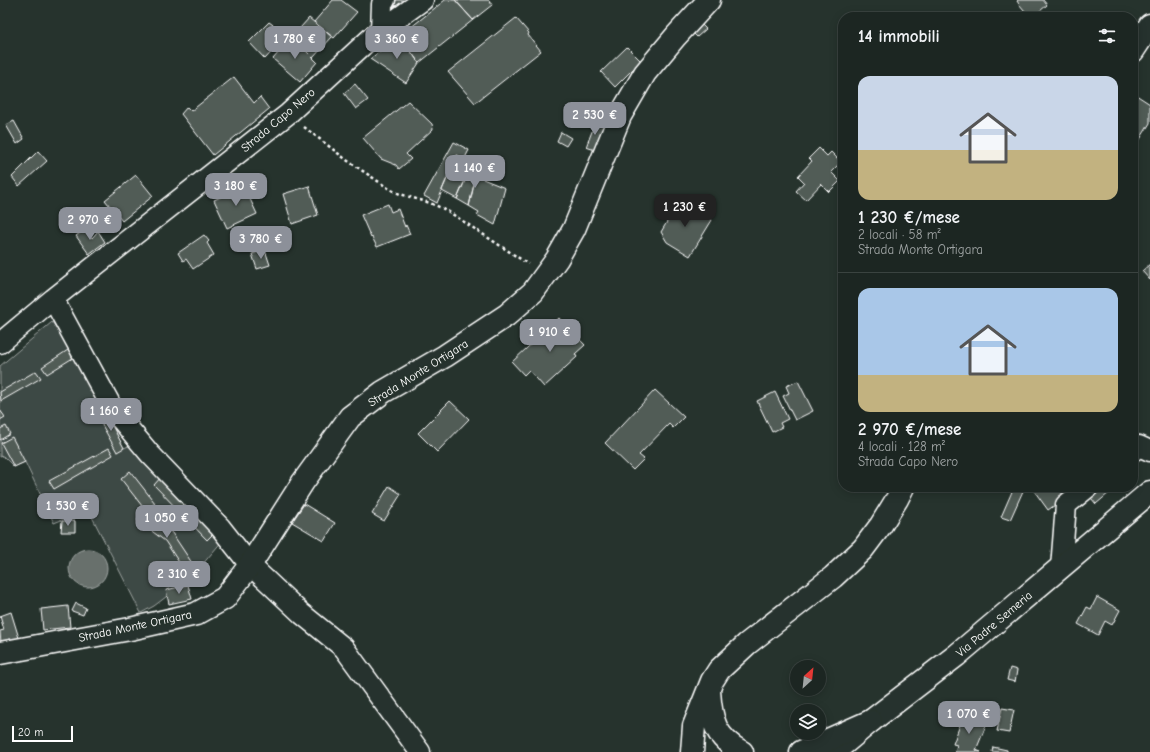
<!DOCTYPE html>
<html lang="it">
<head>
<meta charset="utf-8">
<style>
  body { margin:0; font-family:"Comic Neue",sans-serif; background:#252e2a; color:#f1f3f6; height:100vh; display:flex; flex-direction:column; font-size:15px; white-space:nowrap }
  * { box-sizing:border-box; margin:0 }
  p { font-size:13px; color:#a0a5a5 }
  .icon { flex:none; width:22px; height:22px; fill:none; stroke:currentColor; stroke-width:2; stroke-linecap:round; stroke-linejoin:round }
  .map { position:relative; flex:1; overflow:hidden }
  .drawer { position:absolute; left:838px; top:12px; width:300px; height:480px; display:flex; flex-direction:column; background:#1c2622; border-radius:16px; box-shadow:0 2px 10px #0003,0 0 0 1px #3a4340 }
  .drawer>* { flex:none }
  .needle { width:26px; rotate:27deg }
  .tools { position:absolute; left:790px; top:660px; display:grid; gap:8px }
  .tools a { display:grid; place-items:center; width:36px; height:36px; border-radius:50%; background:#1c2622; box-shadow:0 2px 10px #0003,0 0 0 1px #3a4340; font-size:20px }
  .scale { position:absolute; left:12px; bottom:10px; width:61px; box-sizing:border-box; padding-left:4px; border:2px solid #fff; border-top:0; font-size:11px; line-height:14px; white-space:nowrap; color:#fff; -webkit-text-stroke:3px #26332d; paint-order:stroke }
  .price { position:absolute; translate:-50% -34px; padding:0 9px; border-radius:8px; background:#8c9099; color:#fff; font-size:13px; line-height:26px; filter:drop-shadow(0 1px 2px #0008) }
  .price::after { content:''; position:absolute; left:50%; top:24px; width:12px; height:9px; margin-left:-6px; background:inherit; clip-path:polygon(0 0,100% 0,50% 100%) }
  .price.active { background:#222; color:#fff }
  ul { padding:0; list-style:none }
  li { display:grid; align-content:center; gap:8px; height:212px; padding:0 20px }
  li+li { border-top:1px solid #3a4340 }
  li span { display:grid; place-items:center; height:124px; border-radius:12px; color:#555 }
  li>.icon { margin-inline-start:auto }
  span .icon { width:72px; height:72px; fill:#fffc; stroke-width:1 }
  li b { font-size:17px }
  h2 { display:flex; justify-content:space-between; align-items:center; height:48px; padding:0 20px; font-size:17px }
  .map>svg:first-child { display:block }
</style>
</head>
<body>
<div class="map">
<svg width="1150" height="752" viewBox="0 0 1150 752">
  <rect width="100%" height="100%" fill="#26332d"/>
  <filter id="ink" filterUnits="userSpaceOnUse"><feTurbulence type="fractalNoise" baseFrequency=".025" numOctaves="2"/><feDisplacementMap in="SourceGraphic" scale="8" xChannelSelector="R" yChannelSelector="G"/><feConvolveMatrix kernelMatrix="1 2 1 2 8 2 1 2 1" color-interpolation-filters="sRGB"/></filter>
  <g filter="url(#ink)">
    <path fill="#3e4944" stroke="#9ea4a2" d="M52 322 71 348 124 448 133 444 223 540 191 578 154 606 141 613 88 509 54 523 25 462 14 467 3 456 0 457V366Z"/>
    <path fill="#67706c" stroke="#a4a9a7" d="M69 568a19 19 0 1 1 38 0a19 19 0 1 1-38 0Z"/>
    <path fill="#515c57" stroke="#fff" d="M333 0H341L357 12 334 38 314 22Z
      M393 0H404L399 8 391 2Z
      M445 0H455L473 20 419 63 400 36Z
      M455 0H489L492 5 473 20Z
      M1018 0H1043L1047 5 1033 17H1030L1019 4 1017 1Z
      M309 18 332 37 313 58 292 37Z
      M516 18 529 33 528 35 541 51 475 103 448 72Z
      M269 22 283 32 277 46 265 59 249 42Z
      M702 25 706 29 697 37 693 33Z
      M400 36 419 63 406 83 370 59Z
      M292 37 317 62 300 82 273 59Z
      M627 47 641 61 615 87 601 72Z
      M234 77 254 103 260 97 269 109 213 155 181 114 187 107 191 111Z
      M355 84 368 100 356 109 344 93Z
      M1133 93 1150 104V123L1137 144 1133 142Z
      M408 101 432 124 433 129 406 154 411 159 399 169 396 165 381 159 363 138Z
      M14 121 24 139 17 144 6 125Z
      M596 121 604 125 595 150 586 147Z
      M561 132 571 138 566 146 557 141Z
      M454 142 469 150 464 160 457 155 442 190V191L437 203 424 196Z
      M819 148 827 156 831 152 841 162 831 172 840 181 829 192 820 183 821 184 806 200 796 191 804 182 798 176 812 161 809 158Z
      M38 151 47 161 19 186 12 177Z
      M457 155 487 172 483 179 505 188 495 225 477 215 479 212 469 206 475 180 466 178 457 199 442 191V190Z
      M136 175 153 196 122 221 105 200Z
      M466 178 475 180 469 206 457 199Z
      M244 186 257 214 227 228 214 200Z
      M309 186 318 215 292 224 283 194Z
      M680 200 712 220 690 256 667 242 661 232Z
      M388 204 391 212 398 209 405 227 406 225 410 234 377 247 372 237 371 238 361 215Z
      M85 229 92 238 98 231 105 242 89 254 76 236Z
      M204 235 209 241 207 243 214 255 193 269 186 259 183 261 178 253Z
      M265 250 270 265 257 269 252 254Z
      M1150 264V280L1142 271Z
      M559 318 585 345 575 354 577 357 544 387 529 370 524 375 512 362Z
      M71 348 76 356 47 374 42 367Z
      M36 371 41 378 1 401 0 392Z
      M798 381 813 411 795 420 783 396 789 393 786 386Z
      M655 390 684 417 673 428 669 424 639 455 644 459 633 470 605 443Z
      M775 392 788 419 780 423 782 427 772 432 757 401Z
      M450 401 469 419 437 452 418 433Z
      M0 410 5 417 0 420Z
      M105 412 124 448 117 452 97 416Z
      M6 426 10 434 0 440V429Z
      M12 437 25 462 14 467 1 443Z
      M109 448 113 455 54 489 49 481Z
      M130 471 155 503 146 511 121 479Z
      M162 476 215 532 207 540 154 485Z
      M389 486 401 494 384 521 372 514Z
      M1014 487 1023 491 1010 520 1001 517Z
      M1042 487H1058L1065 498 1048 510 1035 492Z
      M1082 487H1116L1096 504Z
      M304 504 335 523 324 541 292 522Z
      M147 513 172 533 192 563 184 570 165 541 137 520Z
      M62 521H75V532H61Z
      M188 585 192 599 169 604 166 590Z
      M1097 597 1120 610 1112 625 1105 621 1098 635 1078 624 1087 607 1091 609Z
      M76 603 86 608 83 615 72 611Z
      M68 606 70 627 43 630 41 609Z
      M11 612 19 638 1 644 0 631 4 630 0 616Z
      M1010 668 1017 670 1015 682 1007 680Z
      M1002 708 1014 710 1009 733 997 731Z
      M964 714 987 723 976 750 981 752H955L957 745 953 744Z
      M993 747 1007 750V752H992Z"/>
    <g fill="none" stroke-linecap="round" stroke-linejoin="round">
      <g stroke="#fff" stroke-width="23">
        <path id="minor" d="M381 31 382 4 385 0
          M53 299 114 411 150 454 220 527 250 565 302 614 344 648 420 752
          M0 343 53 299 288 114 372 37 423 0
          M1133 451 1139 446 1150 451
          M1061 568 1066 505 1088 487"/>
      </g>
      <g stroke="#fff" stroke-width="25">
        <path id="major" d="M0 653 130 629 196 614 225 598 250 565 303 482 350 417 383 392 445 356 507 315 533 292 557 259 574 229 620 116 645 73 676 36 709 0
          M834 752 871 721 957 655 1150 492"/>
      </g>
      <g stroke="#fff" stroke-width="25">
        <path id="highway" d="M1133 51 1150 25
          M709 691C711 720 715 738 742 752
          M692 752 694 726 712 681 719 670 747 644 833 577 863 549 881 525 897 499 903 487
          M801 752 871 721"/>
      </g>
      <path stroke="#fff" stroke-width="2.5" stroke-dasharray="3 3" stroke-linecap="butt" d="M304 127 348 161 391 190 400 194 430 203 446 210 528 264"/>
      <use href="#minor" stroke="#26332d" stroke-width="20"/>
      <use href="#major" stroke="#26332d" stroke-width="22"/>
      <use href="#highway" stroke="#26332d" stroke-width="22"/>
    </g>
  </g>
  <g text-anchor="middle" stroke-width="3.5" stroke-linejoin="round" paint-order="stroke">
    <g font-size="12" fill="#fff" stroke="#26332d">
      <text transform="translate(278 120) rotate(-40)" y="4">Strada Capo Nero</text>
      <text transform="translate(418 373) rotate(-32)" y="4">Strada Monte Ortigara</text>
      <text transform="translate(994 624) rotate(-40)" y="4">Via Padre Semeria</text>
      <text transform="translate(135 626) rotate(-12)" y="4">Strada Monte Ortigara</text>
    </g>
  </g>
</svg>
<div class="tools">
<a><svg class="needle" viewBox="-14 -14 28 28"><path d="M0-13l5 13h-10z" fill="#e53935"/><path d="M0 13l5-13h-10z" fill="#a0a5a5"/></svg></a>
<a><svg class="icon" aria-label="layers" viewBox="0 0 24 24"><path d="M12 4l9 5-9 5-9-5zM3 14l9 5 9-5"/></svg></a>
</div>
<div class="scale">20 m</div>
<b class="price" style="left:295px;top:60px">1 780 €</b>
<b class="price" style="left:397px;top:60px">3 360 €</b>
<b class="price" style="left:595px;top:136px">2 530 €</b>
<b class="price" style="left:475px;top:189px">1 140 €</b>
<b class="price" style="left:236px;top:207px">3 180 €</b>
<b class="price active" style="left:685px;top:228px">1 230 €</b>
<b class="price" style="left:90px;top:241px">2 970 €</b>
<b class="price" style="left:261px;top:260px">3 780 €</b>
<b class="price" style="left:550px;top:353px">1 910 €</b>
<b class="price" style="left:111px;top:432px">1 160 €</b>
<b class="price" style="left:68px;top:527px">1 530 €</b>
<b class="price" style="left:167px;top:539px">1 050 €</b>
<b class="price" style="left:179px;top:595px">2 310 €</b>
<b class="price" style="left:969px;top:735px">1 070 €</b>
<section class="drawer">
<h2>14 immobili<svg class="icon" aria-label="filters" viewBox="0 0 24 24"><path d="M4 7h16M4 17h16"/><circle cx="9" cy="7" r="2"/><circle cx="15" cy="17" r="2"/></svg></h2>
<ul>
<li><span style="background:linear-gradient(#c9d6e8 60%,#c2b280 0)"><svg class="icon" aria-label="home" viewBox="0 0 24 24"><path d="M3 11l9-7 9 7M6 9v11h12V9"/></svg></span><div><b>1 230 €/mese</b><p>2 locali · 58 m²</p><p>Strada Monte Ortigara</p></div></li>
<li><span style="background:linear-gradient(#a9c7e8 70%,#c2b280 0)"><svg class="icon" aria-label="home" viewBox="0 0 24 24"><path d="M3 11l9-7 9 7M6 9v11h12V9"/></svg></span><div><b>2 970 €/mese</b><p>4 locali · 128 m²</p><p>Strada Capo Nero</p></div></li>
</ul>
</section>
</div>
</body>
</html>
